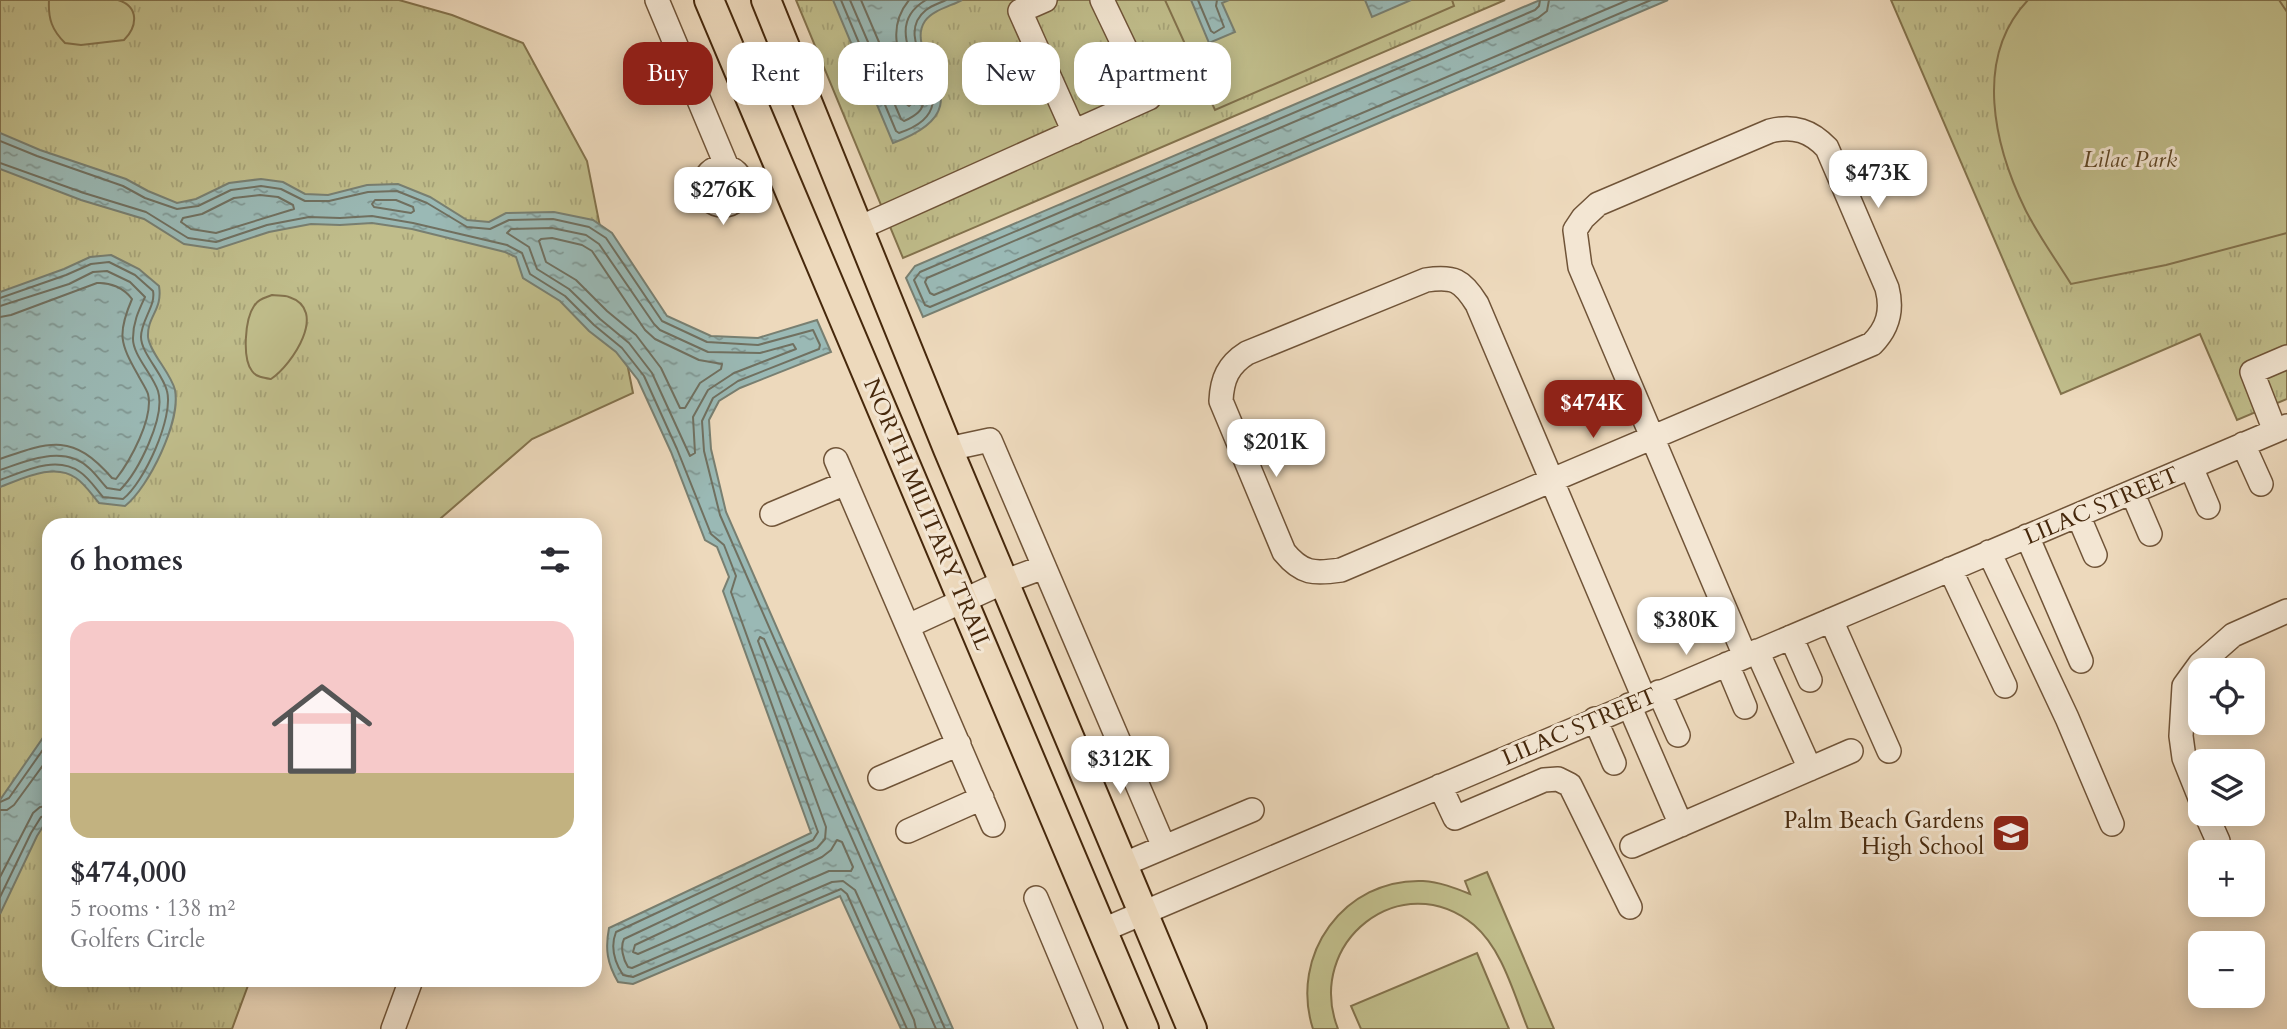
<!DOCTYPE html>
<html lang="en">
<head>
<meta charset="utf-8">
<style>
  body { margin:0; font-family:Cardo,serif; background:#f7f7f7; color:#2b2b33; height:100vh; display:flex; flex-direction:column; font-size:26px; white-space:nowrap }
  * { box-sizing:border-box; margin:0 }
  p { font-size:23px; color:#7c7c81 }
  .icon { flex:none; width:38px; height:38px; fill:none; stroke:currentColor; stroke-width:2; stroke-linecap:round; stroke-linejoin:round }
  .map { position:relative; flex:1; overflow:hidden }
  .drawer { position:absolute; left:42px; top:518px; width:560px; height:469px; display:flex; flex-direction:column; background:#fff; border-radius:21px; box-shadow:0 4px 18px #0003 }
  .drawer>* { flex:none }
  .hud { position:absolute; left:623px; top:42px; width:665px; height:63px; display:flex; gap:14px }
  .buttons { position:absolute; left:2188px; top:658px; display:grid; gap:14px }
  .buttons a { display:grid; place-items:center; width:77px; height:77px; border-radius:14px; background:#fff; box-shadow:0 4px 18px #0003; font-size:35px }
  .price { position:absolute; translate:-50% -60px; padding:0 16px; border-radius:14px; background:#fff; color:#222; font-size:23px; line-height:46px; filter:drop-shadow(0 2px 4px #0008) }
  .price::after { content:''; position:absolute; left:50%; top:42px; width:21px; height:16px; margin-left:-10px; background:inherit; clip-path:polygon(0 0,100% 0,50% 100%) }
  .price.selected { background:#8f2418; color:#fff }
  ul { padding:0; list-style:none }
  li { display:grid; align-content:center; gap:14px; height:371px; padding:0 28px }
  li+li { border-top:2px solid #e1e1e2 }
  li span { display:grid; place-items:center; height:217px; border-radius:21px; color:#555 }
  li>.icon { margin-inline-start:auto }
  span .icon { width:126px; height:126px; fill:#fffc; stroke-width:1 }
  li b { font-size:30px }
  h2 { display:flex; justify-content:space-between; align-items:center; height:84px; padding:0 28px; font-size:30px }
  .tag { padding:0 24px; border-radius:21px; background:#fff; box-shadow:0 4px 18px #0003; font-size:24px; line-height:63px }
  .tag.selected { background:#8f2418; color:#fff }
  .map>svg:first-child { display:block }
</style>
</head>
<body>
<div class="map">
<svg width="2287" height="1029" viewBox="0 0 2287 1029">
  <defs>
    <pattern id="grass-tufts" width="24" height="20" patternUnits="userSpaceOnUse" patternTransform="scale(1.75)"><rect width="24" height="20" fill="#c0bd8b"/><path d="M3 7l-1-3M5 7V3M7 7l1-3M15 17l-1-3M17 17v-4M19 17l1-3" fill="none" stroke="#a6a277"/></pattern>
    <pattern id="water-ripples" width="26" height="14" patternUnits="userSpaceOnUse" patternTransform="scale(1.75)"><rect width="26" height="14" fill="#9ab9b5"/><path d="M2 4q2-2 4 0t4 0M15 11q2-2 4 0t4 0" fill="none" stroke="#7f9692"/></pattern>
  </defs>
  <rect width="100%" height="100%" fill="#edd9bc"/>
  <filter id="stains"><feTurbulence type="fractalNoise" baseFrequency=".00286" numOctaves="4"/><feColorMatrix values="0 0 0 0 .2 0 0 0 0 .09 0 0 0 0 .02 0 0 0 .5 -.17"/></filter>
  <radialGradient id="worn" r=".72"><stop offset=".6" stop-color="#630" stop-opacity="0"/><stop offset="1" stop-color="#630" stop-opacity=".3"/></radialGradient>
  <path fill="url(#grass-tufts)" stroke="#83724c" stroke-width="2" d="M0 0H399L452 15 523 43 587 161 633 393 532 439 433 525H49V980H250L232 1029H0Z
    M796 0H1505L903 258Z
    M1891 0H2287V399L2237 420 2200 334 2061 394Z"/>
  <path fill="#c0bd8b" stroke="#83724c" stroke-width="2" d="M49 0C63 0 108 0 118 0 140 7 137 27 124 40L81 45 65 43C52 30 48 19 49 0Z
    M1165 0H1452L1454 6 1215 110Z
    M2028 0H2279L2287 12V233L2166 265 2071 284C2056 260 2039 236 2026 211 1994 146 1973 58 2028 0Z
    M272 295C277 296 284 295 289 297 329 310 292 365 271 379 264 378 256 377 252 371 242 358 245 319 254 306 258 299 265 298 272 295Z
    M1487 872 1554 1029H1528C1514 995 1503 950 1474 925 1402 865 1304 942 1338 1029H1313C1289 955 1344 878 1423 881 1440 882 1455 888 1470 894L1465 881Z
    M1477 953 1509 1029H1361L1351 1006Z"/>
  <path fill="url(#water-ripples)" stroke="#787f71" stroke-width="2" d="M833 0H962C951 6 933 10 925 21 900 58 994 106 893 143Z
    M1191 0H1229L1222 3 1235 32 1209 43Z
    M1365 0H1411L1372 17Z
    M1540 0H1668L923 317 906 278 915 266Z
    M0 133 40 150 126 179 148 191 177 203 196 199 229 183 261 179 283 182 305 194 328 195 367 185 398 184 430 197 467 220 489 222 506 213 554 212 593 220 612 233 667 316 711 336 758 338 817 320 831 352 740 388 719 401 709 420 711 449 726 512 953 1029H901L840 896 633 984 618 982C607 963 605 949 609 928L811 833 723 591 729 577 717 547 705 540 671 452 638 380 616 352 589 331 560 301 523 278 516 257 505 252 412 229 372 223 340 225 311 224 269 232 217 249 184 244 144 219 81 200 0 169Z
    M111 255 139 269 159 286C163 310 147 316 148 337 150 353 171 373 175 390 181 421 149 487 125 506L99 503C92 495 85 484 76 478 54 462 22 479 0 487V292L64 269 90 257Z
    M49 729V817L37 836 0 914V800Z"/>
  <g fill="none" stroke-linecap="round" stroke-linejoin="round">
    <path stroke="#707060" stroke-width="2" d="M841 0 896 131 899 133C981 106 883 44 926 10 932 5 940 3 946 0
      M850 0 901 119 904 121C909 119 918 114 921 109 938 81 875 30 926 0
      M861 0 905 103 909 106 912 103 914 96C903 63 883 32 909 0
      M1198 0 1211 31 1214 33 1224 27 1216 6 1217 0
      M1540 0 1539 6 1535 10 920 272 914 280 925 305 930 307 1651 0
      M1549 0 1547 11 1538 18 927 278 925 282 930 293 934 295 1628 0
      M0 141 37 156 123 186 145 198 177 209 198 206 231 190 261 186 281 189 305 201H329L368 192 397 191 427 203 467 227 490 229 509 220 553 219 589 227 606 238 662 321 707 342 758 345 813 330 820 345 819 349 738 381 713 398 702 421 704 451 720 515 945 1029
      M0 163 84 193 146 212 188 238 216 242 267 225 309 217 340 218 372 216 413 223 507 245 522 253 530 274 565 296 594 325 622 348 644 376 677 449 711 534 724 545 736 576 731 592 818 832 813 840 616 932C610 947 614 961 623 975L633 977 841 889 847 894 907 1029
      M260 195 278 197 293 205 294 209 216 233 191 229 181 222 183 218 202 214 234 198Z
      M375 200H396L413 207 414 211 411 213 374 207 372 204Z
      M552 228 586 235 599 244 654 324 660 330 708 352 760 353 793 344 796 349 734 373 708 390 693 417 695 453 690 456 652 373 629 343 600 319 569 289 537 269 529 247 507 233 511 229Z
      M552 238 582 245 592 251 645 330 655 339 699 360 722 364 721 369 700 383 685 408H680L661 368 636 335 607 311 576 280 546 262 539 241 541 239Z
      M0 298 66 275 91 264 109 262 135 275 153 291C156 306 141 320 141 337 141 353 163 374 167 391 174 417 144 483 123 499L103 497C96 489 89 478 80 472 56 455 25 471 0 480
      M0 306 69 284 93 272 107 271 130 282 145 297C139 310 133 322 133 338 132 354 153 375 158 391 166 417 138 472 120 490L107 488C101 482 96 474 89 468 64 444 27 461 0 470
      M0 317 11 315 97 283C110 282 124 288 132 299 117 334 120 343 138 375 141 381 146 388 148 394 154 418 130 461 116 479L112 478C73 433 51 441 0 459
      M0 802 9 798 49 741
      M0 810H7L14 805 49 757
      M837 840 842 842 853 867 851 871H829L638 954 633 952 635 945 822 857 831 850Z
      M0 877 33 813 40 807 49 806
      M0 897 31 833 41 817 49 815
      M916 1029 914 1020 855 890 843 881 832 882 632 968 628 967C623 959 620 947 624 939L817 848 825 839 826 827 758 641 760 637 764 639 936 1029"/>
    <g stroke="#705438" stroke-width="26">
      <path id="minor" d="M657 0 727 167
        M1045 0 1020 11 1074 132
        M704 186a19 19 0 1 1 38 0a19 19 0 1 1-38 0Z
        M859 228 1149 98 1102 0
        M2275 431 2252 372 2287 357
        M2243 444 2261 484
        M948 449 990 440 1164 847
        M836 460 993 825
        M2191 467 2208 507
        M2132 492 2150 534
        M772 514 846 483
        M2078 515 2095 555
        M2027 536 2081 661
        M1989 552 2067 718 2112 824
        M1950 569 2005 686
        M1831 620 1889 751
        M908 626 1006 581 1044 567
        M1791 637 1810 680
        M1757 651 1810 769
        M1727 664 1745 707
        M1659 692 1678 735
        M1644 698 1477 304C1462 280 1454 276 1426 280L1247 353C1228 365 1222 379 1221 401L1284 552C1302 574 1314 574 1341 570 1518 495 1695 420 1872 344 1888 328 1893 311 1887 288L1827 148C1811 131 1794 125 1770 131L1598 204 1583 218 1575 230 1580 267 1745 656
        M1629 705 1681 825
        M1595 719 1614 763
        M880 778 959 744
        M1440 786 1455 818 1544 780 1558 779 1570 785 1630 907
        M2200 798 2184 758 2181 736 2184 686 2200 664 2233 635 2287 611
        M2206 814 2218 841
        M908 831 982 798
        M1632 846 1851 751
        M1122 865 1252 810
        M1036 898 1091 1029
        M1103 930 2287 426
        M393 1029 411 980"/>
    </g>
    <g stroke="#46280c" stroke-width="32">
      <path id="major" d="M709 0 1144 1029
        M766 0 948 449 1192 1029"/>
    </g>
    <use href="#minor" stroke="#f3e6d3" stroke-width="23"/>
    <use href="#major" stroke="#edd9bc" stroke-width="28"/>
  </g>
  <defs>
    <g id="school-square" transform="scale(2.0125)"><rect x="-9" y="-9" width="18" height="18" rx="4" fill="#8f2418" stroke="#f3e6d3"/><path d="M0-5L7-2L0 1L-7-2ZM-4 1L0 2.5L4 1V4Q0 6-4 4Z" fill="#fff"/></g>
  </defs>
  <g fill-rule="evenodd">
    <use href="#school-square" x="2011" y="833"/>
  </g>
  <g text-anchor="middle" stroke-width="6" stroke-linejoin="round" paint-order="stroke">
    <g font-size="23" font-style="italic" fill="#5e4625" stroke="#f3e6d3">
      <text x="2130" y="167">Lilac Park</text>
    </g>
    <g font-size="23" fill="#46280c" stroke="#f3e6d3">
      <text transform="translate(2101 505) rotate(-23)" y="8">LILAC STREET</text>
      <text transform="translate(928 514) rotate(67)" y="8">NORTH MILITARY TRAIL</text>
      <text transform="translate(1579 726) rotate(-23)" y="8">LILAC STREET</text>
    </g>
    <g font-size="23" fill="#46280c" stroke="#f3e6d3" text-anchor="end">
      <text x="1984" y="828">Palm Beach Gardens<tspan x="1984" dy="26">High School</tspan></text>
    </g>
  </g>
  <rect width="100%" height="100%" filter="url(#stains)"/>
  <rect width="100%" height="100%" fill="url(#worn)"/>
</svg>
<div class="buttons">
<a><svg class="icon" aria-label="locate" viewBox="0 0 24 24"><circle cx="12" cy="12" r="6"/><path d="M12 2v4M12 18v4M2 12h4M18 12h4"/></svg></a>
<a><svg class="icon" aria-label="layers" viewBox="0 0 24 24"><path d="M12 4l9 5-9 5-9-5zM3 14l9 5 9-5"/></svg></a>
<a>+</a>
<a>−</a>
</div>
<b class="price" style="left:1878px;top:210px">$473K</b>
<b class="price" style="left:723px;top:227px">$276K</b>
<b class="price selected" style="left:1593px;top:440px">$474K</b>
<b class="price" style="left:1276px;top:479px">$201K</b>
<b class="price" style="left:1686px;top:657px">$380K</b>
<b class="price" style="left:1120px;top:796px">$312K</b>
<div class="hud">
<a class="tag selected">Buy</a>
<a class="tag">Rent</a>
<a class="tag">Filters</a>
<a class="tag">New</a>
<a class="tag">Apartment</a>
</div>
<section class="drawer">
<h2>6 homes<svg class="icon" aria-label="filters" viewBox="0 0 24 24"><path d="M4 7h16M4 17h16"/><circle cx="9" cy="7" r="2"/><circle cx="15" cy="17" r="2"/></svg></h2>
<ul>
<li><span style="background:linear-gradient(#f6c9c9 70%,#c2b280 0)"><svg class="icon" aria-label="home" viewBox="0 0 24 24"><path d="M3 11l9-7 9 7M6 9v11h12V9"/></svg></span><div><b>$474,000</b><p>5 rooms · 138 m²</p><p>Golfers Circle</p></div></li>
</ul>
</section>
</div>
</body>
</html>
